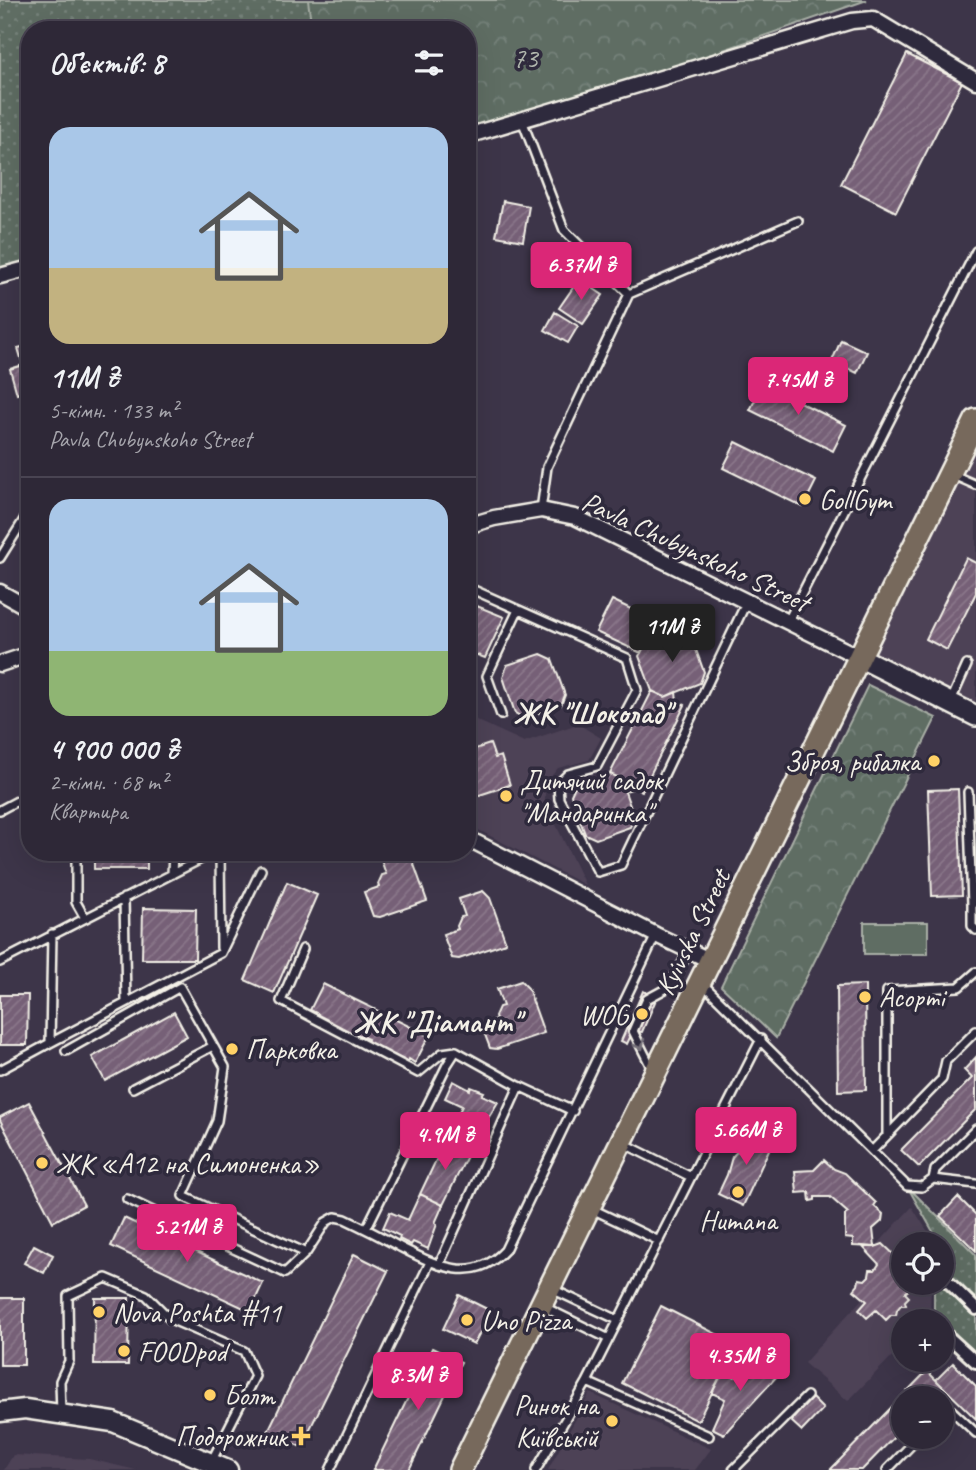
<!DOCTYPE html>
<html lang="uk">
<head>
<meta charset="utf-8">
<style>
  body { margin:0; font-family:Caveat,sans-serif; background:#3a3442; color:#f1f3f6; height:100vh; display:flex; flex-direction:column; font-size:26px; white-space:nowrap }
  * { box-sizing:border-box; margin:0 }
  p { font-size:23px; color:#a7a6ad }
  .icon { flex:none; width:38px; height:38px; fill:none; stroke:currentColor; stroke-width:2; stroke-linecap:round; stroke-linejoin:round }
  .map { position:relative; flex:1; overflow:hidden }
  .details { position:absolute; left:21px; top:21px; width:455px; height:840px; display:flex; flex-direction:column; background:#2e2837; border-radius:28px; box-shadow:0 7px 28px #0002,0 0 0 2px #494452 }
  .details>* { flex:none }
  .fabs { position:absolute; left:891px; top:1232px; display:grid; gap:14px }
  .fabs a { display:grid; place-items:center; width:63px; height:63px; border-radius:50%; background:#2e2837; box-shadow:0 7px 28px #0002,0 0 0 2px #494452; font-size:35px }
  .price { position:absolute; translate:-50% -60px; padding:0 16px; border-radius:7px; background:#db2777; color:#fff; font-size:23px; line-height:46px; filter:drop-shadow(0 2px 4px #0008) }
  .price::after { content:''; position:absolute; left:50%; top:42px; width:21px; height:16px; margin-left:-10px; background:inherit; clip-path:polygon(0 0,100% 0,50% 100%) }
  .price.on { background:#222; color:#fff }
  ul { padding:0; list-style:none }
  li { display:grid; align-content:center; gap:14px; height:371px; padding:0 28px }
  li+li { border-top:2px solid #494452 }
  li span { display:grid; place-items:center; height:217px; border-radius:21px; color:#555 }
  li>.icon { margin-inline-start:auto }
  span .icon { width:126px; height:126px; fill:#fffc; stroke-width:1 }
  li b { font-size:30px }
  h2 { display:flex; justify-content:space-between; align-items:center; height:84px; padding:0 28px; font-size:30px }
  .map>svg:first-child { display:block }
</style>
</head>
<body>
<div class="map">
<svg width="976" height="1470" viewBox="0 0 976 1470">
  <defs>
    <pattern id="forest-crowns" width="20" height="18" patternUnits="userSpaceOnUse" patternTransform="scale(1.75)"><rect width="20" height="18" fill="#5e6d64"/><path d="M2 6a3 3 0 1 1 6 0M12 15a3 3 0 1 1 6 0" fill="none" stroke="#76827a"/></pattern>
    <pattern id="park-dots" width="8" height="8" patternUnits="userSpaceOnUse" patternTransform="scale(1.75)"><rect width="8" height="8" fill="#5e6d64"/><path d="M2 2h.1M6 6h.1" fill="none" stroke="#76827a" stroke-width="1.8" stroke-linecap="round"/></pattern>
    <pattern id="building-hatch" width="6" height="6" patternUnits="userSpaceOnUse" patternTransform="scale(1.75)"><rect width="6" height="6" fill="#766077"/><path d="M-1 1l2-2M0 6l6-6M5 7l2-2" fill="none" stroke="#8a778a"/></pattern>
  </defs>
  <rect width="100%" height="100%" fill="#3d3549"/>
  <filter id="ink" filterUnits="userSpaceOnUse"><feTurbulence type="fractalNoise" baseFrequency=".0143" numOctaves="2"/><feDisplacementMap in="SourceGraphic" scale="14" xChannelSelector="R" yChannelSelector="G"/><feConvolveMatrix kernelMatrix="1 2 1 2 8 2 1 2 1" color-interpolation-filters="sRGB"/></filter>
  <g filter="url(#ink)">
    <path fill="#4e4257" d="M976 420V716L859 657Z
      M467 697 476 720 524 742 578 724 601 738 589 760 558 768 549 779 545 791V802L585 885 467 824Z
      M912 1207 932 1238V1244H903V1283H931L930 1318 926 1321H903V1345L848 1401 804 1363 863 1298 854 1290 858 1285 859 1279H865L869 1276 870 1270H875L879 1264 862 1246 875 1247Z
      M590 1393 711 1449 695 1470H548Z
      M13 1455 89 1459 136 1470H4Z"/>
    <path fill="url(#forest-crowns)" stroke="#a9afa6" stroke-width="2" d="M0 0H867L568 104 467 133V30H30V260L0 268Z
      M868 685 936 718 776 1038 721 986Z"/>
    <path fill="url(#park-dots)" stroke="#a9afa6" stroke-width="2" d="M0 0H308L312 30H30V260L0 268Z
      M907 1186 976 1255V1362L942 1331V1321H934V1283H942V1244H935V1235Z"/>
    <path fill="#5e6d64" stroke="#a9afa6" stroke-width="2" d="M864 922H928V954H864Z"/>
    <path fill="url(#building-hatch)" stroke="#f4f1e8" stroke-width="2" d="M907 54 962 82 896 212 841 184Z
      M503 201 529 206 523 241 496 236Z
      M579 279 603 295 583 324 559 308Z
      M555 312 578 326 568 343 545 330Z
      M841 340 867 352 857 373 832 361Z
      M30 345V391L17 394 10 369 23 365 18 348Z
      M763 384 846 425 833 451 750 410Z
      M736 442 816 481 803 507 723 468Z
      M966 558 976 563V593L947 650 926 639Z
      M612 600 656 621 652 629 656 641 645 645 641 653 596 632Z
      M467 602 504 617 485 658 467 651Z
      M681 632 691 636 704 672 700 683 665 697 652 691 639 656 645 645Z
      M541 654 552 659 565 695 561 705 524 718 515 713 503 677 507 665Z
      M652 691 665 697 676 692 677 701 685 705 642 791 635 788 625 791 620 778 610 774Z
      M467 739 472 750 490 744 495 758 501 756 510 785 467 799Z
      M610 774 620 778 634 817 630 827 596 839 585 834 571 795 575 786Z
      M958 789 962 895 932 896 928 790Z
      M94 852H147V869H94Z
      M394 852H407L411 856 427 901 380 917 373 916 364 892 379 887 378 884 382 875 386 874 380 857Z
      M287 882 317 895 274 993 245 980Z
      M483 891 490 898 506 943 459 959 452 958 443 934 458 929 457 926 461 917 465 916 459 899Z
      M143 908 196 909 195 959H142Z
      M521 981 528 988 544 1033 497 1049 490 1048 481 1024 496 1019 495 1016 499 1007 503 1006 497 989Z
      M323 984 429 1036 415 1063 409 1059 408 1062 389 1053 388 1055 383 1052 384 1050 367 1042 368 1039 355 1033 354 1035 316 1017 318 1014 310 1010Z
      M865 985 866 1090 838 1091 837 986Z
      M643 991 657 997 642 1032 633 1031 627 1044 621 1041Z
      M0 995H28L27 1045H0Z
      M174 1012 187 1036 105 1081 92 1057Z
      M976 1057V1109L919 1167 901 1150 972 1078 964 1070Z
      M453 1081 470 1090 471 1087 484 1092 482 1095 498 1102 484 1125 482 1124 470 1150 446 1139 462 1106 445 1098Z
      M29 1102 84 1205 53 1222 0 1120V1117Z
      M750 1127 774 1139 743 1206 718 1194 727 1175 732 1157 742 1146Z
      M446 1139 470 1150 443 1205 420 1194Z
      M824 1160 834 1169 845 1173 876 1203 874 1206 883 1214 882 1221 873 1229 875 1247 853 1246V1239L845 1238V1215L848 1213 830 1197H815V1200L810 1201 809 1192 797 1193 795 1171 814 1170Z
      M420 1194 443 1205 435 1223 437 1224 428 1249 413 1242 411 1245 399 1239 400 1236 383 1228 390 1212 408 1220Z
      M958 1197 976 1215V1251L940 1216Z
      M124 1218 263 1283 250 1311 111 1246Z
      M883 1244 903 1263V1283H916L905 1293 909 1297 905 1301 906 1305H901L897 1310 896 1315H891L886 1320 876 1310 867 1318 859 1310 867 1301 854 1290 858 1285 859 1279 865 1280 869 1276 870 1270H875L879 1264 862 1246 875 1247Z
      M34 1245 53 1255 44 1273 24 1263Z
      M354 1254 388 1271 301 1447 268 1431Z
      M459 1295 491 1311 474 1344 443 1329Z
      M0 1298H24V1365H0Z
      M95 1298H129L128 1365H94Z
      M661 1306 736 1344 698 1421 622 1383Z
      M432 1348 461 1362 409 1470H373Z
      M743 1360 777 1376 724 1434 712 1428 725 1399 712 1393 723 1372 735 1377Z
      M953 1363 976 1386V1419L936 1380Z
      M927 1371 943 1387 932 1398H903V1428L862 1470H830Z
      M812 1398 823 1409 802 1431 791 1421Z"/>
    <g fill="none" stroke-linecap="round" stroke-linejoin="round">
      <g stroke="#f4f1e8" stroke-width="12">
        <path id="service" d="M522 120 564 230 629 294
          M951 474 976 485
          M541 510 547 467 629 294 798 221
          M0 558 30 510
          M467 587 627 658 637 690 597 766 568 774 558 784 559 799 598 872 621 865 747 601
          M788 621 976 251
          M950 703 967 665
          M501 715 487 676 518 610
          M968 792 972 905
          M0 810 30 794
          M76 852V902L85 918
          M220 852 221 948
          M172 874 173 852
          M124 898 126 1002
          M975 902 972 905V926L976 930
          M303 949 281 1001 418 1073 442 1053 456 1051
          M0 962 215 852
          M702 983 907 1186 922 1187 933 1179 935 1170 976 1129
          M50 1043 221 953 261 870
          M66 1051 180 987 225 1067 217 1121 183 1196 306 1253
          M0 1070 50 1043 52 934
          M653 1071 633 1031 647 999 669 987 689 951
          M133 1088 213 1046
          M887 1135V991L959 987 976 972
          M623 1143 691 1177
          M872 1151 942 1079 946 1061 976 1031
          M933 1179 976 1184
          M127 1199 285 1273 306 1253 326 1222 335 1217 345 1219C362 1227 380 1236 398 1246 434 1264 472 1286 505 1250L656 935
          M590 1208 659 1241
          M366 1229 447 1065 456 1051 519 1086 573 1111
          M439 1265 519 1086
          M552 1289 618 1320
          M542 1306 609 1339
          M587 1382 709 1436
          M61 1414 60 1381 69 1361 68 1296 106 1278 146 1295 170 1319 244 1351 255 1376 211 1462
          M942 1414 948 1407 976 1433
          M330 1470 430 1262
          M536 1470 587 1382 761 1039
          M733 1470 807 1396
          M887 1470 919 1437"/>
      </g>
      <g stroke="#f4f1e8" stroke-width="16">
        <path id="pedestrian" d="M942 1276 976 1309
          M942 1331 976 1362"/>
      </g>
      <g stroke="#f4f1e8" stroke-width="19">
        <path id="minor" d="M467 136 852 21 873 19 976 81
          M0 276 30 268
          M467 526 494 518 541 510 575 517 859 657
          M0 592 30 609
          M0 664 30 654
          M467 838 656 935 709 960"/>
      </g>
      <g stroke="#f4f1e8" stroke-width="23">
        <path id="tertiary" d="M0 1412 25 1409 113 1422 228 1470"/>
      </g>
      <g stroke="#f4f1e8" stroke-width="24">
        <path id="secondary" d="M859 657 976 716"/>
      </g>
      <g stroke="#f4f1e8" stroke-width="26">
        <path id="primary" d="M460 1470 976 420"/>
      </g>
      <use href="#service" stroke="#2f2a3d" stroke-width="7"/>
      <use href="#pedestrian" stroke="#2f2a3d" stroke-width="10"/>
      <use href="#minor" stroke="#2f2a3d" stroke-width="14"/>
      <use href="#tertiary" stroke="#2f2a3d" stroke-width="18"/>
      <use href="#secondary" stroke="#2f2a3d" stroke-width="19"/>
      <use href="#primary" stroke="#77695c" stroke-width="21"/>
    </g>
    <defs><path id="oneway-chevron" d="M-2-3.5L2.5 0L-2 3.5" fill="none" stroke-width="1.6" stroke-linecap="round" stroke-linejoin="round" transform="scale(1.75)"/></defs>
    <use stroke="#747079" href="#oneway-chevron" transform="translate(640 1045) rotate(63)"/>
  </g>
  <g fill="#ffd166" stroke="#2f2a3d" stroke-width="2.5">
    <circle cx="805" cy="499" r="7"/>
    <circle cx="934" cy="761" r="7"/>
    <circle cx="506" cy="796" r="7"/>
    <circle cx="865" cy="997" r="7"/>
    <circle cx="642" cy="1014" r="7"/>
    <circle cx="232" cy="1049" r="7"/>
    <circle cx="42" cy="1163" r="7"/>
    <circle cx="738" cy="1192" r="7"/>
    <circle cx="99" cy="1312" r="7"/>
    <circle cx="467" cy="1320" r="7"/>
    <circle cx="124" cy="1351" r="7"/>
    <circle cx="210" cy="1395" r="7"/>
    <circle cx="612" cy="1421" r="7"/>
    <path d="M297.5 1425.5h7v7h7v7h-7v7h-7v-7h-7v-7h7z"/>
  </g>
  <g text-anchor="middle" stroke-width="7" stroke-linejoin="round" paint-order="stroke">
    <g font-size="28" fill="#b0b6ad" stroke="#2f2a3d">
      <text x="525" y="67">73</text>
    </g>
    <g font-size="28" fill="#f4f1e8" stroke="#2f2a3d" text-anchor="start">
      <text x="819" y="509">GollGym</text>
      <text x="920" y="771" text-anchor="end">Зброя, рибалка</text>
      <text x="520" y="790">Дитячий садок<tspan x="520" dy="32">"Мандаринка"</tspan></text>
      <text x="879" y="1007">Асорті</text>
      <text x="628" y="1024" text-anchor="end">WOG</text>
      <text x="246" y="1059">Парковка</text>
      <text x="56" y="1173">ЖК «А12 на Симоненка»</text>
      <text x="738" y="1230" text-anchor="middle">Humana</text>
      <text x="113" y="1322">Nova Poshta #11</text>
      <text x="481" y="1330">Uno Pizza</text>
      <text x="138" y="1361">FOODpod</text>
      <text x="224" y="1405">Болт</text>
      <text x="598" y="1415" text-anchor="end">Ринок на<tspan x="598" dy="32">Київській</tspan></text>
      <text x="287" y="1446" text-anchor="end">Подорожник</text>
    </g>
    <g font-size="28" fill="#f4f1e8" stroke="#2f2a3d">
      <text transform="translate(696 551) rotate(25)" y="10">Pavla Chubynskoho Street</text>
      <text transform="translate(692 932) rotate(-64)" y="10">Kyivska Street</text>
    </g>
    <g font-size="30" font-weight="bold" fill="#f4f1e8" stroke="#2f2a3d">
      <text x="592" y="723">ЖК "Шоколад"</text>
      <text x="437" y="1032">ЖК "Діамант"</text>
    </g>
  </g>
</svg>
<div class="fabs">
<a><svg class="icon" aria-label="locate" viewBox="0 0 24 24"><circle cx="12" cy="12" r="6"/><path d="M12 2v4M12 18v4M2 12h4M18 12h4"/></svg></a>
<a>+</a>
<a>−</a>
</div>
<b class="price" style="left:581px;top:302px">6.37M ₴</b>
<b class="price" style="left:798px;top:417px">7.45M ₴</b>
<b class="price on" style="left:672px;top:664px">11M ₴</b>
<b class="price" style="left:746px;top:1167px">5.66M ₴</b>
<b class="price" style="left:445px;top:1172px">4.9M ₴</b>
<b class="price" style="left:187px;top:1264px">5.21M ₴</b>
<b class="price" style="left:740px;top:1393px">4.35M ₴</b>
<b class="price" style="left:418px;top:1412px">8.3M ₴</b>
<section class="details">
<h2>Об’єктів: 8<svg class="icon" aria-label="filters" viewBox="0 0 24 24"><path d="M4 7h16M4 17h16"/><circle cx="9" cy="7" r="2"/><circle cx="15" cy="17" r="2"/></svg></h2>
<ul>
<li><span style="background:linear-gradient(#a9c7e8 65%,#c2b280 0)"><svg class="icon" aria-label="home" viewBox="0 0 24 24"><path d="M3 11l9-7 9 7M6 9v11h12V9"/></svg></span><div><b>11M ₴</b><p>5-кімн. · 133 m²</p><p>Pavla Chubynskoho Street</p></div></li>
<li><span style="background:linear-gradient(#a9c7e8 70%,#8fb573 0)"><svg class="icon" aria-label="home" viewBox="0 0 24 24"><path d="M3 11l9-7 9 7M6 9v11h12V9"/></svg></span><div><b>4 900 000 ₴</b><p>2-кімн. · 68 m²</p><p>Квартира</p></div></li>
</ul>
</section>
</div>
</body>
</html>
